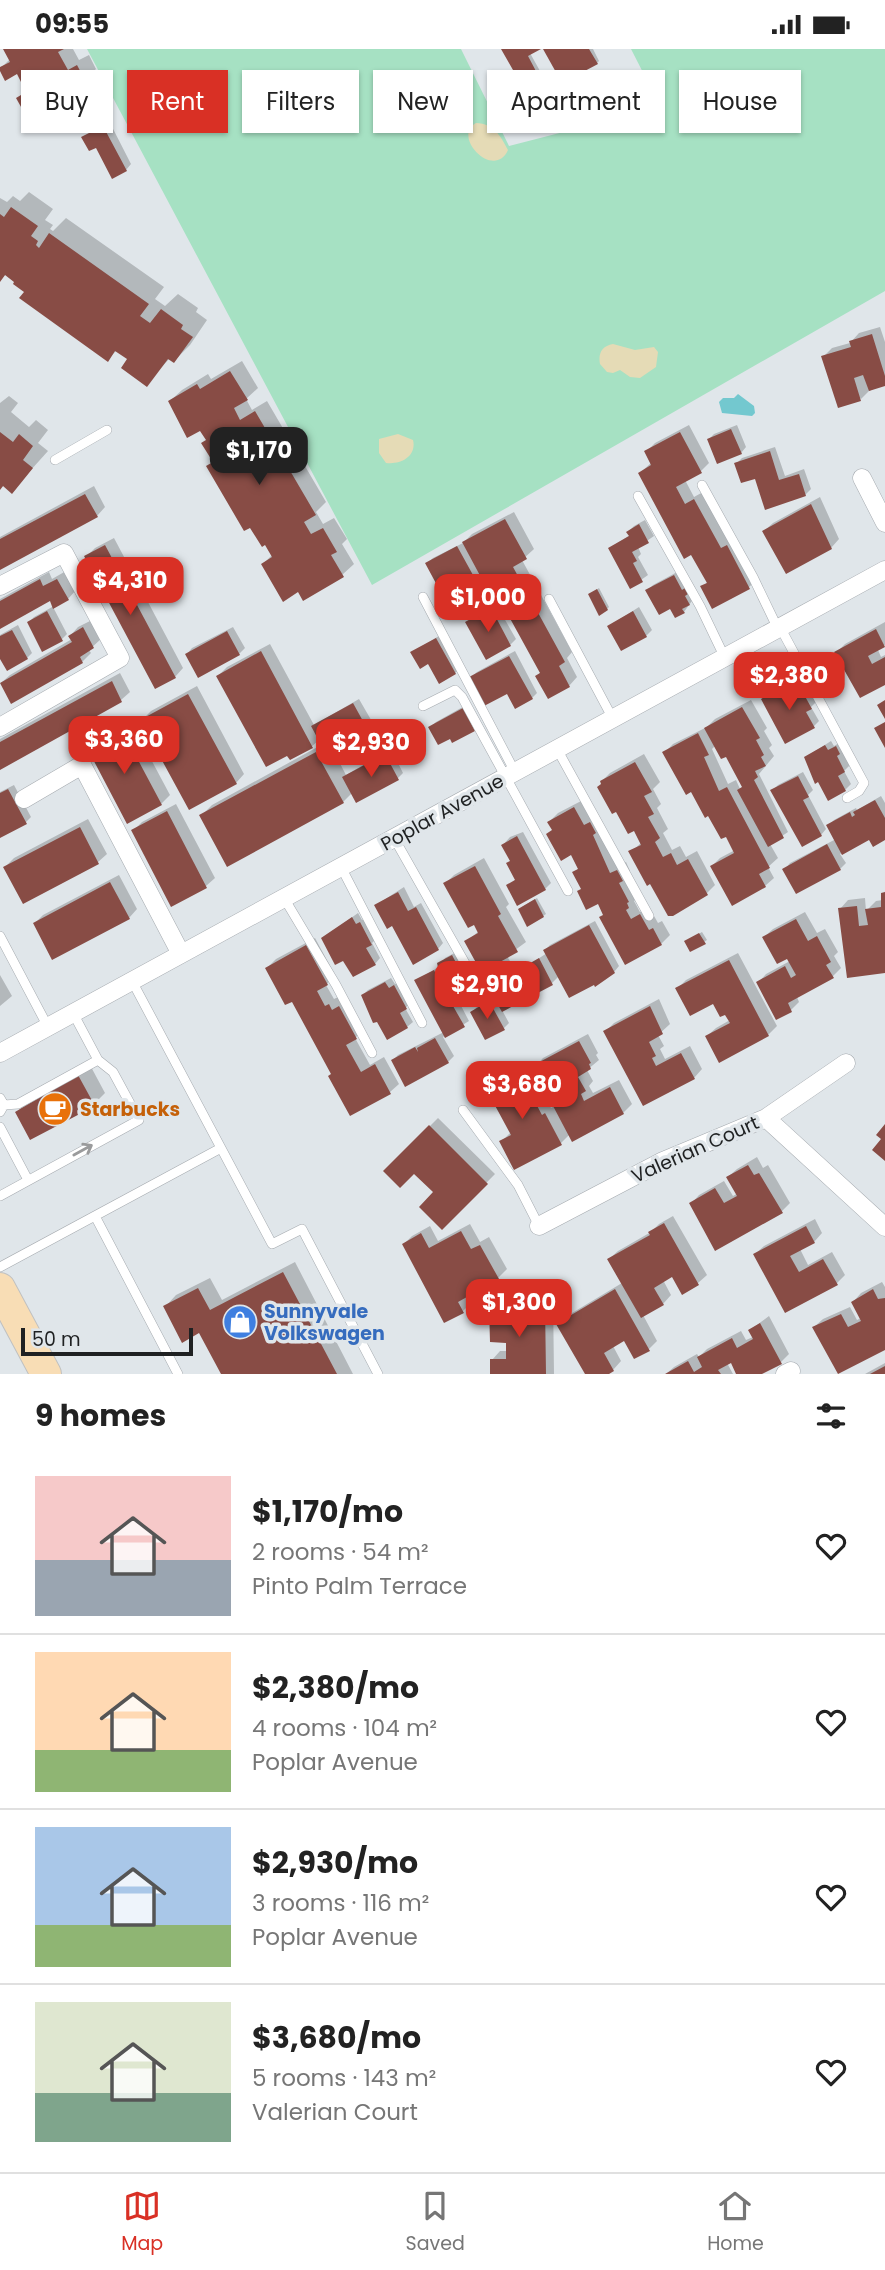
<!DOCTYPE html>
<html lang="en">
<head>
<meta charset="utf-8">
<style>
  body { margin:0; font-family:Poppins,sans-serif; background:#f2f2f2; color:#222; height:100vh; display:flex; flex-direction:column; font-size:26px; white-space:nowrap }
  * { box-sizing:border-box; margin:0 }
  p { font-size:23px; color:#767676 }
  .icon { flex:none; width:38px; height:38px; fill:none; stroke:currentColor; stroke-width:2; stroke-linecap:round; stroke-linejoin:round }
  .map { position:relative; height:1325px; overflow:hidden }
  .sheet { display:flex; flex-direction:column; background:#fff; flex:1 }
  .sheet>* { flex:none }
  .guide { position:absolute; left:21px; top:21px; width:844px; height:63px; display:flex; gap:14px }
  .scale { position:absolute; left:21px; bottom:18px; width:172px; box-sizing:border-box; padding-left:7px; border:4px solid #1f2122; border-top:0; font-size:19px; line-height:24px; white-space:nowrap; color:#1f2122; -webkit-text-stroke:5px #e0e6ea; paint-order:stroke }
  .price { position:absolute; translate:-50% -60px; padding:0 16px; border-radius:14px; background:#d93025; color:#fff; font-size:23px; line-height:46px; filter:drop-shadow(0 2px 4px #0008) }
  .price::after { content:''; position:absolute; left:50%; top:42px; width:21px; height:16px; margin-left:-10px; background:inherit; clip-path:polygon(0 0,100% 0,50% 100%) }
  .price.active { background:#222; color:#fff }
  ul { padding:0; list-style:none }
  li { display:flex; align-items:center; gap:21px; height:175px; padding:0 35px }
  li+li { border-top:2px solid #e0e0e0 }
  li span { display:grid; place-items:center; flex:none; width:196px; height:140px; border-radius:0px; color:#555 }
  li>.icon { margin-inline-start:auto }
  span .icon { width:84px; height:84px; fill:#fffc; stroke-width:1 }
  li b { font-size:30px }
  h2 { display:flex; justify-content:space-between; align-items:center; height:84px; padding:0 35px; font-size:30px }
  .chip { padding:0 24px; border-radius:0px; background:#fff; box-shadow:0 2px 5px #0004; font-size:24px; line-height:63px }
  .chip.active { background:#d93025; color:#fff }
  .status { display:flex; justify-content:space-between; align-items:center; height:49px; padding:0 35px; background:#fff; direction:ltr }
  .status svg { height:19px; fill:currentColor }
  .menu { display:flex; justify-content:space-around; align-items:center; height:98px; border-top:2px solid #e0e0e0; background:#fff; font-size:19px; color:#767676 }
  .menu a { display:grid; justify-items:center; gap:4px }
  .menu .active { color:#d93025 }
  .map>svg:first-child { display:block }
</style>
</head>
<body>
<div class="status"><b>09:55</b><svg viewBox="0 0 49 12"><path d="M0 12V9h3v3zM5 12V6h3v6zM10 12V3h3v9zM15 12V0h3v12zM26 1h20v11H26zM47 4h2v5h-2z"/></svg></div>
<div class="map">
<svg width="885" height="1325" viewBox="0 0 885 1325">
  <rect width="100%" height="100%" fill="#e0e6ea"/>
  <path fill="#a6e1c3" d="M87 0H461L509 97 610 71 655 47 631 0H885V242L372 536Z"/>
  <path fill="#e5dbb6" d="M476 74C494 75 500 86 508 101 494 132 451 87 476 74Z
    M613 295 635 301 654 298 658 303 656 318 640 329 630 328 620 321 613 324 607 323 600 315C598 304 602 297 613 295Z
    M398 385 413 391C417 407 401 416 386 414L379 404V390Z"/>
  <path fill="#73c8cf" d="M738 345 754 357 755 364 752 367 722 364 719 353 723 349H734Z"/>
  <path fill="#0003" fill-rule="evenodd" d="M5 0H73L79 11 89 6 96 20 84 32 87 38 75 49 41 55 18 49 27 41 17 23 1 19 10 10Z
    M504 0H537L530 4 540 22 521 33Z
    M545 0H593L599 12 597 14Z
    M109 72 131 115 126 121 97 96 84 88Z
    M29 143 53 160 45 171 53 176 50 180 53 182 66 169 164 238 155 250 165 257 178 245 198 259 196 263 207 271 190 296 174 312 170 309 146 335 129 310 117 301 108 310 17 233 6 225 0 232V149L7 153 13 147 20 152Z
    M880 278 885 293V335L869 342 861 350 823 308 832 299 850 294 859 284Z
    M242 312 258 339 246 350 252 361 267 352 326 453 316 463 323 475 334 469 347 490 342 495 354 515 342 526 299 541 263 515 273 505 208 418 214 412 207 390 201 379 170 352 182 341 208 325 211 330Z
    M9 347 18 354 11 363 29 378 36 371 48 381 38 394 48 402 12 442 4 436 0 440V354Z
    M689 376 709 414 701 422 685 431 694 448 703 443 758 530 749 538 713 558 703 538 708 532 640 424 652 413 646 403 655 394Z
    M737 376 746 398 741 404 709 390 714 385Z
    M775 398 785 427 804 420 811 440 805 446 756 428 736 415 742 409Z
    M94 437 105 458 97 467 0 519V488Z
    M820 448 839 490 831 499 764 482 773 474Z
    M514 463 534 500 522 511 572 603 567 609 577 628 569 637 537 627 541 623 490 528 484 532 489 540 483 545 427 514 433 509 463 494 472 485Z
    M645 471 654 487 638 498 641 505 638 508 648 526 631 538 610 499 630 486 628 483 634 477Z
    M114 489 183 619 175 628 86 508 95 499Z
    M66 522 76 541 68 550 53 558 67 585 62 590 29 573 34 568 54 557 50 550 0 578V550L49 523 52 530Z
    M679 522 694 549 684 563 671 557 648 541 653 536Z
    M599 539 609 558 607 560 590 545Z
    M496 555 516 590 510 596 467 574Z
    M639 558 652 581 646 587 622 600 609 577Z
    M92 571 102 589 89 601 91 604 82 613 1 634 10 626 72 590 70 587 78 578Z
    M885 573V596L878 601 881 608 885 606V634L837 603 845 595Z
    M18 576 32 604 27 609 0 606V586Z
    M233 578 245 599 239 605H187L192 599Z
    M442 585 461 619 455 624 413 603Z
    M270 595 314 676 359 650 374 676 368 682 333 701 346 726 391 700 403 724 398 729 352 744 343 753 228 816 201 767 212 756 323 695 320 690 309 700 218 627 227 618Z
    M515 602 537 644 532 649 471 628 477 623Z
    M120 624 130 643 121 651 0 719V690Z
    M802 627 816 653 811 658 819 672 814 677 763 650 769 645Z
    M197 637 244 725 236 734 142 671 151 662Z
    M751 651 767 679 764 682 772 696 769 699 774 707 759 725 788 783 770 795 778 809 768 818 774 829 765 837 712 817 720 809 735 801 727 785 664 704 673 695 707 678 715 670ZM716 696 727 705 744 737 740 740 736 731 728 735 712 700Z
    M468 655 479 675 474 681 451 688 430 678 436 673Z
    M130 671 170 746 161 755 89 697 97 689Z
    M831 692 834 697 841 693 850 716 844 722 851 735 845 741 806 708Z
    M644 705 660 733 653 740 661 755 657 759 668 780 663 784 672 801 680 797 686 808 697 802 715 836 707 844 631 803 642 793 602 732 610 724Z
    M803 723 813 741 808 746 826 780 821 786 773 741 778 736Z
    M14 736 31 768 26 773 0 787V743Z
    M881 747 885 754V789H870L840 805 846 814 840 820H785L790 814 836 790 829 776 834 771 856 759 857 761Z
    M583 751 593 769 598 766 603 774 601 777 619 817 626 813 630 822 627 825 637 849 634 852 640 863 649 858 658 874 662 872 670 886 661 895 605 865 598 853 582 839 574 824 580 818 549 773 558 764Z
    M176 755 215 829 206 837 172 856 133 782 142 773Z
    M88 770 107 805 98 813 24 853 5 818 14 809Z
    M523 783 551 834 545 840 508 837 516 830 511 811 503 796 510 788Z
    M484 809 509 855 506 858 526 893 507 907 514 919 505 928 467 892 479 882 446 834 454 826Z
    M119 826 137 860 129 869 35 874 43 866Z
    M404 838 414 858 421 854 443 894 438 900 392 875 376 856Z
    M885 842V922L840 860 848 851 865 849 866 862 876 852 883 851Z
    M537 849 546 865 543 867 522 858Z
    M805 863 817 884 825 880 838 903 834 907 841 919 832 928 797 948 799 953 791 961 758 934 766 925 790 912 764 888 773 880Z
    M358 864 362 871 366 869 377 889 372 894 380 909 375 915 344 909 323 889Z
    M595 872 619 917 614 923 559 927 552 934 521 921 547 904 545 901 550 896Z
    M702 883 707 891 704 893 688 891Z
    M315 889 335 926 326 936 334 950 338 948 348 950 364 980 355 989 370 1016 384 1008 399 1035 390 1043 351 1065 333 1024 293 950 267 919 276 910Z
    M458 902 470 924 456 936 462 947 458 951 469 972 443 988 454 1007 448 1013 393 1011 398 1006 444 983 416 932 440 917 445 909Z
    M738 904 777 977 768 986 707 987 716 979 730 971 714 953 677 940 686 931Z
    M0 926 12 947 0 957Z
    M391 929 395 935 400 932 412 953 405 959 413 973 407 978 363 946 368 941Z
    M512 940 518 951 502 961 509 974 504 979 472 963 477 958Z
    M659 950 670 975 658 986 664 997 660 1000 665 1010 690 997 702 1020 694 1029 644 1055 606 982 614 974Z
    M588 985 598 1004 596 1006 599 1011 587 1021 593 1032 589 1037 593 1044 619 1031 632 1055 623 1064 570 1085 561 1094 501 1093 511 1083 487 1039 496 1030 527 1014 551 1059 555 1057 535 1018 543 1009Z
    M90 1016 105 1044 94 1055 17 1063 28 1052Z
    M438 1069 495 1125 442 1179 436 1143 414 1122H385Z
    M757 1108 763 1119 768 1116 790 1154 781 1163 691 1155 699 1146 724 1132 733 1147 738 1144 728 1128 737 1120Z
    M673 1167 707 1226 698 1234 683 1243 672 1226 663 1231 671 1246 663 1255 643 1266 657 1292 649 1300 624 1290 613 1297 621 1312 613 1321 605 1325H587L559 1275 567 1267 622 1234 609 1210 618 1202 651 1183 659 1175Z
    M815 1170 822 1184 814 1193 800 1200 808 1216 832 1203 845 1226 836 1235 786 1262 755 1205 764 1197Z
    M470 1175 480 1193 489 1188 507 1220 498 1229 467 1246 471 1254 463 1262 404 1195 412 1187 430 1177 438 1192Z
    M295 1213 353 1325H223L200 1282 165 1258 176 1246 210 1229 222 1251Z
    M882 1233 885 1238V1299L814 1278 823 1270 850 1258 857 1271 861 1269 853 1253 861 1244Z
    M553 1248 554 1325H492V1311L500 1302H508L507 1292 491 1257 500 1249Z
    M769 1267 789 1305 781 1313 758 1325H738L731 1312 727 1314 733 1325H666L674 1318 697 1305 699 1308 707 1300 741 1282 746 1291 753 1288 750 1281Z
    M885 1314V1325H865Z"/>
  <path fill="#884c45" d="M3 0H64L58 3 68 21 77 16 86 33 71 40 76 50 45 67 40 57 25 65 16 49 26 43 17 25 5 32 0 22V18L10 13Z
    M501 0H541L528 7 538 26 521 35Z
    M543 0H589L598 15 562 34Z
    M103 77 127 122 112 130 96 99 89 102 81 88Z
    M11 158 38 177 31 187 38 192 36 196 39 199 49 184 149 255 140 267 150 274 161 260 183 276 181 280 193 288 174 314 168 310 147 338 121 319 127 310 115 302 108 313 19 249 24 243 13 235 14 233 5 226 0 233V165L4 168Z
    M872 285 885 327V337L869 342 863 326 854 329 861 352 838 359 821 307 851 298 849 292Z
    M230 322 248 351 234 359 240 371 255 362 316 466 304 473 311 485 323 479 337 503 331 506 344 528 303 552 298 543 283 553 261 515 272 508 265 496 262 498 250 479 244 482 206 417 213 413 201 394 206 391 200 382 187 389 168 352 197 335 200 340Z
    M731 380 742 405 717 415 707 390Z
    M0 383 13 393 19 385 33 397 23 411 33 419 12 445 3 437 0 441Z
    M680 383 702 424 676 438 685 455 694 450 721 499 727 496 750 540 712 560 700 537 707 534 691 506 684 510 638 424 651 416 644 402Z
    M770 402 779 431 799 425 806 447 765 461 755 430 741 434 734 414Z
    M85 445 98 468 0 521V490Z
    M811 455 832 500 786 525 762 482Z
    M505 470 527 510 513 518 565 613 559 617 570 638 548 650 535 627 540 624 489 531 484 534 462 493Z
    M639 475 649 494 632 503 637 512 633 514 643 533 630 540 608 499 629 487 626 483Z
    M105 496 176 629 155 640 84 507Z
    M457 497 484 546 452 564 425 514Z
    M674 526 682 541 685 539 688 545 685 547 690 556 682 560 685 564 675 569 670 560 659 566 645 541Z
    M40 530 43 537 57 530 69 551 53 560 50 552 0 580V552Z
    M597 540 608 561 599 567 588 545Z
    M491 559 511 597 486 611 465 573Z
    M47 562 63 592 42 603 27 573Z
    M633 562 647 588 621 602 607 577Z
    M83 578 94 599 80 608 83 614 11 655 0 634 72 593 68 587Z
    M876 580 885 598 868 607 872 615 885 608V636L860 649 834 603Z
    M12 581 28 610 7 622 0 610V587Z
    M227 582 240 606 198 629 185 605Z
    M436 589 456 625 439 635 428 615 420 620 410 603Z
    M261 602 313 699 290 711 287 707 266 718 216 627Z
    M509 607 533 650 515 660 507 645 484 657 469 628Z
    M796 631 812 660 806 663 815 679 785 695 761 650Z
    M112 632 122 653 0 721V693Z
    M188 645 237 735 189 761 140 671Z
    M885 651V670L877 656Z
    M353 654 369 683 327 707 311 677Z
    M742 658 760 689 756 691 764 706 761 708 766 717 755 722 758 728 754 731 784 789 768 798 737 741 742 738 726 708 721 710 704 679Z
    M463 659 475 682 452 694 450 690 438 696 428 678Z
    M885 673V699L874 679Z
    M121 679 162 756 127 775 86 697Z
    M698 684 709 706 704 708 719 742 727 738 770 819 759 825 766 838 732 857 710 817 734 804 726 788 721 790 708 767 705 769 691 743 686 746 662 703Z
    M825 696 828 701 836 697 840 705 837 707 845 723 838 727 846 742 828 752 818 733 815 735 804 708Z
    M316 703 344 754 227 818 199 766Z
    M385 705 399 731 356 754 342 728Z
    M635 713 652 743 644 747 654 765 648 768 660 789 655 793 663 808 671 804 677 816 688 810 708 846 673 867H668L650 835 647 837 628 802 641 796 634 782 628 785 616 763 612 765 597 738 601 735 600 732Z
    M798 727 809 748 803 751 822 787 802 798 770 741Z
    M8 740 27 775 0 789V744Z
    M875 751 885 769V791L873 798 869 791 842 806 826 776 850 763 852 768 855 766 853 763Z
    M574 758 584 776 590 773 596 784 593 786 610 824 617 821 623 832 619 834 629 853 627 854 629 859 626 861 631 870 640 865 649 881 653 879 662 896 625 916 599 868 603 866 598 855 586 861 577 842 581 840 572 823 578 820 571 806 561 812 546 785 552 781 547 773Z
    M167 762 207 839 171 858 131 781Z
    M80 778 99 815 23 855 3 818Z
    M517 787 546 841 517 857 506 836 515 831 506 814 510 812 501 796Z
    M827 795 841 821 796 845 782 820Z
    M475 817 501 865 498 867 518 903 498 914 506 929 490 939 464 892 478 884 474 876 468 879 443 834Z
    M110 833 130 870 52 911 33 874Z
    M398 843 408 862 416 858 439 901 413 916 392 877 387 880 374 856Z
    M885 843V924L847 929 838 859 857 857 859 877 868 876 865 860 881 858V844Z
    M535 850 544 868 527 878 518 860Z
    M352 868 356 875 360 873 372 896 366 899 376 916 353 928 343 912 335 916 321 889Z
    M796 870 808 892 817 887 831 913 826 916 834 929 788 954 792 963 776 971 756 933 785 917 791 929 796 926 787 910 777 915 762 888Z
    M589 876 615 924 595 938 594 936 569 949 543 901Z
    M699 884 706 895 690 903 684 892Z
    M306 896 328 936 317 942 325 957 329 955 332 961 339 957 357 990 346 996 361 1023 375 1015 391 1045 350 1067 328 1027 331 1025 292 953 285 956 265 919Z
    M452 906 465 931 451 941 458 954 453 957 465 978 445 989 414 931 434 921 436 925 439 923 437 914Z
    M539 909 553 936 532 947 518 921Z
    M729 911 769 987 719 1014 705 987 730 974 725 966 720 968 713 955 690 967 675 939Z
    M385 933 389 939 394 936 407 960 400 964 408 979 387 991 377 973 373 974 361 946Z
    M509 941 517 955 502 963 494 949Z
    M489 952 505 981 485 991 470 963Z
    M650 957 663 985 649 993 656 1007 652 1009 656 1017 681 1004 695 1030 643 1057 603 982Z
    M435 989 449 1014 405 1038 391 1011 415 998 418 1003 417 999Z
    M579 992 591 1014 589 1015 591 1020 578 1028 586 1042 581 1045 584 1052 610 1038 624 1065 572 1093 532 1017Z
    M518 1021 542 1066 545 1064 562 1096 514 1121 499 1092 511 1086 485 1038Z
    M78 1026 95 1057 30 1091 15 1063Z
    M885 1075V1112L872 1101 881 1090 876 1086Z
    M429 1076 488 1135 442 1181 419 1158 433 1143 414 1125 400 1139 383 1122Z
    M748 1116 754 1126 759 1124 783 1164 715 1202 689 1154 715 1139 724 1154 737 1147 726 1128Z
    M664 1174 699 1236 682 1246 672 1228 654 1239 664 1256 641 1269 607 1210 650 1186 648 1183Z
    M806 1177 815 1194 790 1207 799 1223 823 1210 838 1236 785 1264 753 1205Z
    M461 1182 471 1200 480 1196 499 1230 458 1253 464 1264 444 1274 402 1195 421 1184 429 1199Z
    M283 1223 337 1325H221L199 1284 182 1294 163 1257 198 1239 210 1261Z
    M615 1240 650 1302 634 1310 624 1292 604 1304 614 1322 609 1325H585L556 1275Z
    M873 1240 878 1250 885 1249V1301L838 1325 812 1278 841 1265 848 1278 861 1272 851 1253Z
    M545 1256 546 1325H490V1310H506V1294L490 1293 489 1257Z
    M760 1274 782 1315 762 1325H736L731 1314 718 1321 721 1325H665L688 1312 694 1323 702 1318 697 1308 732 1289 737 1299 753 1290 748 1281Z
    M885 1317V1325H870Z"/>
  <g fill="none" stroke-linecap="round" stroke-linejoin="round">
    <g stroke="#a5aaaf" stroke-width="10">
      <path id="service" d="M55 411 107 381
        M702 436 753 528 778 580
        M638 447 700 557 725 609
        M423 548 515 723
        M549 550 613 670
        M780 578 864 734 859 742 847 749
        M423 657 455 641 462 648 568 842
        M557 700 649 867
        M394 789 470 923
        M341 818 422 974
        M284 849 336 936 372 1004
        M0 887 48 978
        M0 1049 4 1056 0 1063
        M4 1056 18 1055 98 1011
        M463 1061 518 1136 539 1177
        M0 1078 28 1131
        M221 1099 272 1195 302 1180 378 1325
        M0 1147 139 1071 113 1023 98 1011 73 964
        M95 1167 178 1325
        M0 1218 221 1099 132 932"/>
    </g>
    <g stroke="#a5aaaf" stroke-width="19">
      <path id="minor" d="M862 429 885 474
        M0 537 64 504 120 609 0 678
        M24 750 82 716 181 905
        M0 1004 885 521
        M766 1069 885 1178
        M539 1177 663 1112 766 1069 846 1014
        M785 1325 791 1322"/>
    </g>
    <g stroke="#c0c1c1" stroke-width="32">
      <path id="primary" d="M0 1239 46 1325"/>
    </g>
    <path stroke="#93979a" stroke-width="4.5" stroke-dasharray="7 3.5" stroke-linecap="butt" d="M572 70 610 62 662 36"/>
    <use href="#service" stroke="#fff" stroke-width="9"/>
    <use href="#minor" stroke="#fff" stroke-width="18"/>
    <use href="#primary" stroke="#f8ddb5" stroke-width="30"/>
  </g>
  <defs><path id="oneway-shaft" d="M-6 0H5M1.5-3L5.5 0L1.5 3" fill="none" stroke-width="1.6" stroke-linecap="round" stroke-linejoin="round" transform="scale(1.75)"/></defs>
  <use stroke="#9a9b9c" href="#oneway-shaft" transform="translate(83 1101) rotate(-29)"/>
  <defs>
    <g id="cafe-disc" transform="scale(1.75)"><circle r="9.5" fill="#e8710a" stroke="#e0e6ea"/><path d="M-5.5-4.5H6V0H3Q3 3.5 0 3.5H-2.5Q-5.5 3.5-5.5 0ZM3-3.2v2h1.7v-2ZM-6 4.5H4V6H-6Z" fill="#fff"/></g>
    <g id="shop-disc" transform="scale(1.75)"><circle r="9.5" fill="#3f7fe0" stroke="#e0e6ea"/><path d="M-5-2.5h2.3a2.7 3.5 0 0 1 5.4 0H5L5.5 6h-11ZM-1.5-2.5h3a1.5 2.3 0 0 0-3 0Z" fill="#fff"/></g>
  </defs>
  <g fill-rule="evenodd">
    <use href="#cafe-disc" x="55" y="1060"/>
    <use href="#shop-disc" x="240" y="1273"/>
  </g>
  <g text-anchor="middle" stroke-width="7" stroke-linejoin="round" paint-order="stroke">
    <g font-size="19" fill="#1f2122" stroke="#e0e6ea">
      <text transform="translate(442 763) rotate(-29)" y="7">Poplar Avenue</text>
      <text transform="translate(695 1100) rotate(-24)" y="7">Valerian Court</text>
    </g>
    <g font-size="19" font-weight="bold" fill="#c56008" stroke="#e0e6ea" text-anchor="start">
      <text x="80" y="1067">Starbucks</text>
    </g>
    <g font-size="19" font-weight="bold" fill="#366cbe" stroke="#e0e6ea" text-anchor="start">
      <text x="264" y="1269">Sunnyvale<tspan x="264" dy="22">Volkswagen</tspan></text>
    </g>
  </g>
</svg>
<div class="scale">50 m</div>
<b class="price active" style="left:259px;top:438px">$1,170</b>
<b class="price" style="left:130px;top:568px">$4,310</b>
<b class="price" style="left:488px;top:585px">$1,000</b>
<b class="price" style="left:789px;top:663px">$2,380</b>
<b class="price" style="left:124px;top:727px">$3,360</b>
<b class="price" style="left:371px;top:730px">$2,930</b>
<b class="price" style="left:487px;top:972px">$2,910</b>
<b class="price" style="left:522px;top:1072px">$3,680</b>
<b class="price" style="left:519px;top:1290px">$1,300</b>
<div class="guide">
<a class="chip">Buy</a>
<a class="chip active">Rent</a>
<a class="chip">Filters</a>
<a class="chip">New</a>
<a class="chip">Apartment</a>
<a class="chip">House</a>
</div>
</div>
<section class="sheet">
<h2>9 homes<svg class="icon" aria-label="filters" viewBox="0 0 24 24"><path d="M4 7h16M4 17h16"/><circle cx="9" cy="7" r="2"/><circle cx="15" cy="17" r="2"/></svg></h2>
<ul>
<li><span style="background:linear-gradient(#f6c9c9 60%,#9aa5b1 0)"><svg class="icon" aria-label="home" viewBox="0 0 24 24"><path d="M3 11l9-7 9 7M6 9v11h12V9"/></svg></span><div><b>$1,170/mo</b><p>2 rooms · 54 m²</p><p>Pinto Palm Terrace</p></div><svg class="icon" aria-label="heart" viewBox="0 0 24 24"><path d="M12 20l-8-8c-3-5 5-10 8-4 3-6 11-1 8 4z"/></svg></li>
<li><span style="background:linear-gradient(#ffd9b3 70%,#8fb573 0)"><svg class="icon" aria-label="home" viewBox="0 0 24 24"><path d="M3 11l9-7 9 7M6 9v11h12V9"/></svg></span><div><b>$2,380/mo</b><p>4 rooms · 104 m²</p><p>Poplar Avenue</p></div><svg class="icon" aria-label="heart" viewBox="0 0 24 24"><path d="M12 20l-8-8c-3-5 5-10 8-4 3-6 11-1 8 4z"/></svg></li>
<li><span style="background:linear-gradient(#a9c7e8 70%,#8fb573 0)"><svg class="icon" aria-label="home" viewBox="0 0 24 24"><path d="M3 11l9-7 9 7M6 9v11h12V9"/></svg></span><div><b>$2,930/mo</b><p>3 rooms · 116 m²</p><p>Poplar Avenue</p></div><svg class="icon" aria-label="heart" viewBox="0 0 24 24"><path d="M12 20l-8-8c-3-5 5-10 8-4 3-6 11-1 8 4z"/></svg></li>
<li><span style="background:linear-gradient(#dfe7d0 65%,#7fa58c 0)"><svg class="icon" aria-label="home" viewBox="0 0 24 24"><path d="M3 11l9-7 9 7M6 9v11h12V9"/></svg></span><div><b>$3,680/mo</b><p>5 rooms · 143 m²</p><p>Valerian Court</p></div><svg class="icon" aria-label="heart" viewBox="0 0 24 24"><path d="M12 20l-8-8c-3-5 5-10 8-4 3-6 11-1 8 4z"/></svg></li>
</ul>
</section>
<nav class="menu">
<a class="active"><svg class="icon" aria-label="map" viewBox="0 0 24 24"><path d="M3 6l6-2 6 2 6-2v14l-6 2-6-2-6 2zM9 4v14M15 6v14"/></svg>Map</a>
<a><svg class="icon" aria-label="saved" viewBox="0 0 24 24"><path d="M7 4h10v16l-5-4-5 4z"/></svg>Saved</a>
<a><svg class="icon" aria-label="home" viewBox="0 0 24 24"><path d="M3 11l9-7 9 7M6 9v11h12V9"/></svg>Home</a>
</nav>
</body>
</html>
